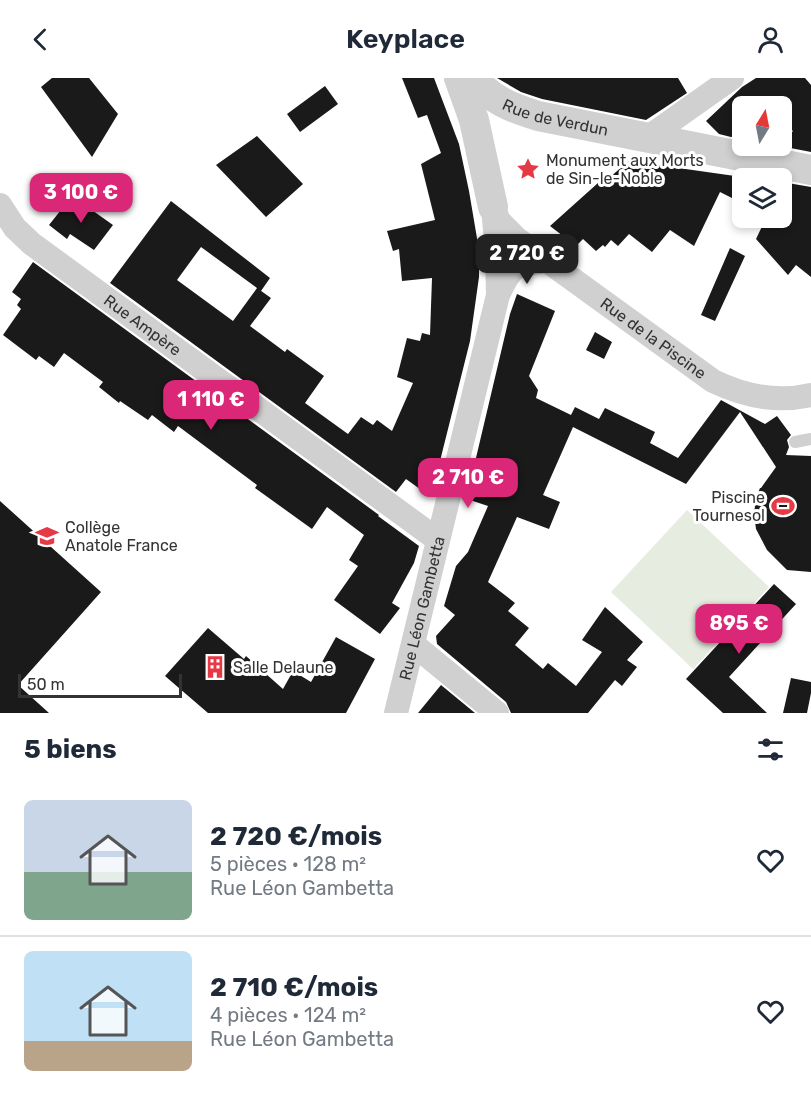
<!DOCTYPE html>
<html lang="fr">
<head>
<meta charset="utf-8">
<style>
  body { margin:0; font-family:Rubik,sans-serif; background:#f6f6f7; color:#1f2937; height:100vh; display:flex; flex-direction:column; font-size:22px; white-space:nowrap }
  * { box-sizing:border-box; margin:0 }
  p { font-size:20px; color:#747a83 }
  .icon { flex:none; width:33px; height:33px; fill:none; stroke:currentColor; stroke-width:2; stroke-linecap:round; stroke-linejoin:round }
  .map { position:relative; height:635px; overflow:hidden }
  .side { display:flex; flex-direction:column; background:#fff; flex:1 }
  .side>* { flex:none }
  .needle { width:39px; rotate:10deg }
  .controls { position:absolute; left:732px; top:18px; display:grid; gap:12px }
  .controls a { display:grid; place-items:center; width:60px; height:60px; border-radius:9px; background:#fff; box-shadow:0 3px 9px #0003; font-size:30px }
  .scale { position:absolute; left:18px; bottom:15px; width:164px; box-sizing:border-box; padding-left:6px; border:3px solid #333; border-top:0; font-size:16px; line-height:21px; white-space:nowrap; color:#333; -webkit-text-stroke:4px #fff; paint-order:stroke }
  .price { position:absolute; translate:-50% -51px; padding:0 14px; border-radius:12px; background:#db2777; color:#fff; font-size:20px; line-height:39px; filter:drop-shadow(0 2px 3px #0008) }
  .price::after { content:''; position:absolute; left:50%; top:36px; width:18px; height:14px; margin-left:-9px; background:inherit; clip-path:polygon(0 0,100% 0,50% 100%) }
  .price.on { background:#222; color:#fff }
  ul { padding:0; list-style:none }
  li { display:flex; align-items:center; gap:18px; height:150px; padding:0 24px }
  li+li { border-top:2px solid #e0e1e3 }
  li span { display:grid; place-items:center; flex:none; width:168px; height:120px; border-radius:9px; color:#555 }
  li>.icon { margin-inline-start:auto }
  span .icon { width:72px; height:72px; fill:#fffc; stroke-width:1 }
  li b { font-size:26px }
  h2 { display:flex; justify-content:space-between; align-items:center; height:72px; padding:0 24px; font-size:26px }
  header { display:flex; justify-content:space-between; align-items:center; height:78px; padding:0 24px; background:#fff; font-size:27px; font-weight:600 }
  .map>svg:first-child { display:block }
</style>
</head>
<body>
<header><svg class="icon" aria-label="back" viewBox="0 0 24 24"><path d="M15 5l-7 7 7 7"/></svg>Keyplace<svg class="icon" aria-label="person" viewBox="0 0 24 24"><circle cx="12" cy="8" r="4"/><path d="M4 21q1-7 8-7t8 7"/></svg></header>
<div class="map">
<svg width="811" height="635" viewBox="0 0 811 635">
  <rect width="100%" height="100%" fill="#fff"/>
  <path fill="#e6ecdf" d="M687 432 769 509 693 591 611 514Z"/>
  <path fill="#1a1a1a" d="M52 0H89L118 36 92 79 41 9Z
    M402 0H434L459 66 469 113 479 172V199L470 263 431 419 406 401 396 414 110 205 171 123 270 200 261 213 201 169 177 202 233 243 257 210 271 220 250 248 285 274 287 271 324 298 305 325 348 356 361 339 373 347 377 342 392 353 413 305 397 299 407 260 420 263 422 255 430 257 432 200 402 203 399 171 393 173 387 153 435 142 421 86 441 75 427 37 418 40Z
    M497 0H678L687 15 646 42 542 21 521 14Z
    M756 0H805L811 7V74L780 68 793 53 782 43V28H742V57L731 59 719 56 706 43 742 9Z
    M325 8 338 26 300 54 287 36Z
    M257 58 303 106 266 139 216 87Z
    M629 83 742 99V125L720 114 694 168 670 152 652 174 629 156 618 168 611 162 605 169 603 167 596 173 583 161 576 168 550 148 608 96 610 99Z
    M782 104 811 109V199L796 187 788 197 756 161 766 140H782Z
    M72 118 113 147 94 172 70 156 67 161 49 147Z
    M730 170 745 178 715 243 701 237Z
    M33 184 379 437 378 438 419 468 414 485 392 525 400 530 380 556 334 522 358 488 349 482 364 457 327 429 312 451 255 410 257 407 178 348 174 354 152 337 148 342 120 323 119 325 99 309 103 304 64 275 54 289 39 278 36 282 3 257 21 231 17 227 21 221 12 214Z
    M517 216 555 233 529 298 538 312 536 320 571 337 575 329 599 341 605 330 655 354 650 365 678 380 721 322 765 346 777 338 791 357 787 362 789 369 786 377 811 378V494L787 492 767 472 756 451 754 436 756 420 760 410H761L776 389 740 334 686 406 573 349 543 417 560 424 549 451 517 439 488 504 515 525 508 533 529 550 515 567 543 591 548 585 576 608 602 574 582 562 605 529 643 564 627 582 637 589 622 608 615 602 588 635H511L506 624 437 566 436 558 455 537 444 528 456 488 468 474 488 428 470 422 475 403 471 401 510 236Z
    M595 254 612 264 604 281 586 272Z
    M0 423 101 514 18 607 49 635H0Z
    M774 506 796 526 729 599 767 635H723L686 601Z
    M208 550 244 581 246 578 283 611 293 593 311 604 336 559 375 581 346 635H208L165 598Z
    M791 600 811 604V615L807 635H783Z
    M441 607 475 635H418Z"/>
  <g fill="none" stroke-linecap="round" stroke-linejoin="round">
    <path stroke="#d0d0d0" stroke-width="12" d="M795 364 811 361"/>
    <g stroke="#d0d0d0" stroke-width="24">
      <path d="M647 60 732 0"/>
      <path id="s1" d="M0 127 15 150 32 166 438 462"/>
      <path id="s2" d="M494 131 499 143 517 161 713 303C744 318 777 325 811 317"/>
      <path d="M498 217C512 187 514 187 546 183"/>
      <path d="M413 566 497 635"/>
      <path id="s3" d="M396 635 498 217 497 176 493 129"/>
    </g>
    <g stroke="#d0d0d0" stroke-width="30">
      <path d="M459 0 474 42 493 129"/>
      <path id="s4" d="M473 0C491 22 512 30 538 38L811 92"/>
    </g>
  </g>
  <defs>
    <g id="sight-bare" transform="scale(1.8)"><path d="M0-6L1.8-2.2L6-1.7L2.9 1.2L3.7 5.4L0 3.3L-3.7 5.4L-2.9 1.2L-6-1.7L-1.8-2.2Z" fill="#e63946" stroke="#fff" stroke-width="2.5" paint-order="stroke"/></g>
    <g id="stadium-bare" transform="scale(1.8)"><path d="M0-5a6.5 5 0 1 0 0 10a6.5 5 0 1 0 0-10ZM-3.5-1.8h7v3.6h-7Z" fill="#e63946" stroke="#fff" stroke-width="2.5" paint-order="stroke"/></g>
    <g id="school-bare" transform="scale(1.8)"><path d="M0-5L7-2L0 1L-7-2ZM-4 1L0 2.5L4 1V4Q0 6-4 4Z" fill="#e63946" stroke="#fff" stroke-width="2.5" paint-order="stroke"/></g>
    <g id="building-bare" transform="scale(1.8)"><path d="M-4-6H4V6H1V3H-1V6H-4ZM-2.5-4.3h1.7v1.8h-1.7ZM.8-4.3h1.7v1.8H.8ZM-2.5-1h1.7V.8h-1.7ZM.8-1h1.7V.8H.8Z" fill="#e63946" stroke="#fff" stroke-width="2.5" paint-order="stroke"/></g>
  </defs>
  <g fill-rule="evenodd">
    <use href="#sight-bare" x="528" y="91"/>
    <use href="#stadium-bare" x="783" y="428"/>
    <use href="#school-bare" x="47" y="458"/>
    <use href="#building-bare" x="215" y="589"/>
  </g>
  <g text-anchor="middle" stroke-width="6" stroke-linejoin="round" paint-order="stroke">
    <g font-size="16" fill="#333" stroke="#fff">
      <text dy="6" stroke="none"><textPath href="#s4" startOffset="94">Rue de Verdun</textPath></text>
      <text dy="6" stroke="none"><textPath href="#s1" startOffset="188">Rue Ampère</textPath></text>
      <text dy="6" stroke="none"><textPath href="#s2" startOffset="207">Rue de la Piscine</textPath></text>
      <text dy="6" stroke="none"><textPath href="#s3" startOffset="108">Rue Léon Gambetta</textPath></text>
    </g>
    <g font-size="16" fill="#333" stroke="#fff" text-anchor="start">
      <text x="546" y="88">Monument aux Morts<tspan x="546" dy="18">de Sin-le-Noble</tspan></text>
      <text x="765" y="425" text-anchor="end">Piscine<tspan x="765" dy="18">Tournesol</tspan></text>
      <text x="65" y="455">Collège<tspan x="65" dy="18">Anatole France</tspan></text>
      <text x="233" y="595">Salle Delaune</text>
    </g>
  </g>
</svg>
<div class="controls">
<a><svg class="needle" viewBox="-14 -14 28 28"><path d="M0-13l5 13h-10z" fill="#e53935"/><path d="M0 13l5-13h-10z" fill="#747a83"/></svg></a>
<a><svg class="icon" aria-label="layers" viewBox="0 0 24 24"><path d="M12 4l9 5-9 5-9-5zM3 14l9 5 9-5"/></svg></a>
</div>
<div class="scale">50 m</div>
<b class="price" style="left:81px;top:146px">3 100 €</b>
<b class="price on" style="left:527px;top:207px">2 720 €</b>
<b class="price" style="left:211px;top:353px">1 110 €</b>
<b class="price" style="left:468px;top:431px">2 710 €</b>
<b class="price" style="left:739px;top:577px">895 €</b>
</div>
<section class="side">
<h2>5 biens<svg class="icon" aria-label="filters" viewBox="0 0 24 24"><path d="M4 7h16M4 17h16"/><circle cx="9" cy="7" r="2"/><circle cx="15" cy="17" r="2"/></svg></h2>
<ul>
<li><span style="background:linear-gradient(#c9d6e8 60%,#7fa58c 0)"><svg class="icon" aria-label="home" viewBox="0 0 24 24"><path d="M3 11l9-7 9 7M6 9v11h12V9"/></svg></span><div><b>2 720 €/mois</b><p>5 pièces · 128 m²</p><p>Rue Léon Gambetta</p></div><svg class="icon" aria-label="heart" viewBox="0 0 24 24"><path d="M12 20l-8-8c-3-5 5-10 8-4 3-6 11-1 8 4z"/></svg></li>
<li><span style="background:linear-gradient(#bfe0f5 75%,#b9a48a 0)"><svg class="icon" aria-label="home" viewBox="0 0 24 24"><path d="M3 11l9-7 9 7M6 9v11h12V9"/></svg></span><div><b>2 710 €/mois</b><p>4 pièces · 124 m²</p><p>Rue Léon Gambetta</p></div><svg class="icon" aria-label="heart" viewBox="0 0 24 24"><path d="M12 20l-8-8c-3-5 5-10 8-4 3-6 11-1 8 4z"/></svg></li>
</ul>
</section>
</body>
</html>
